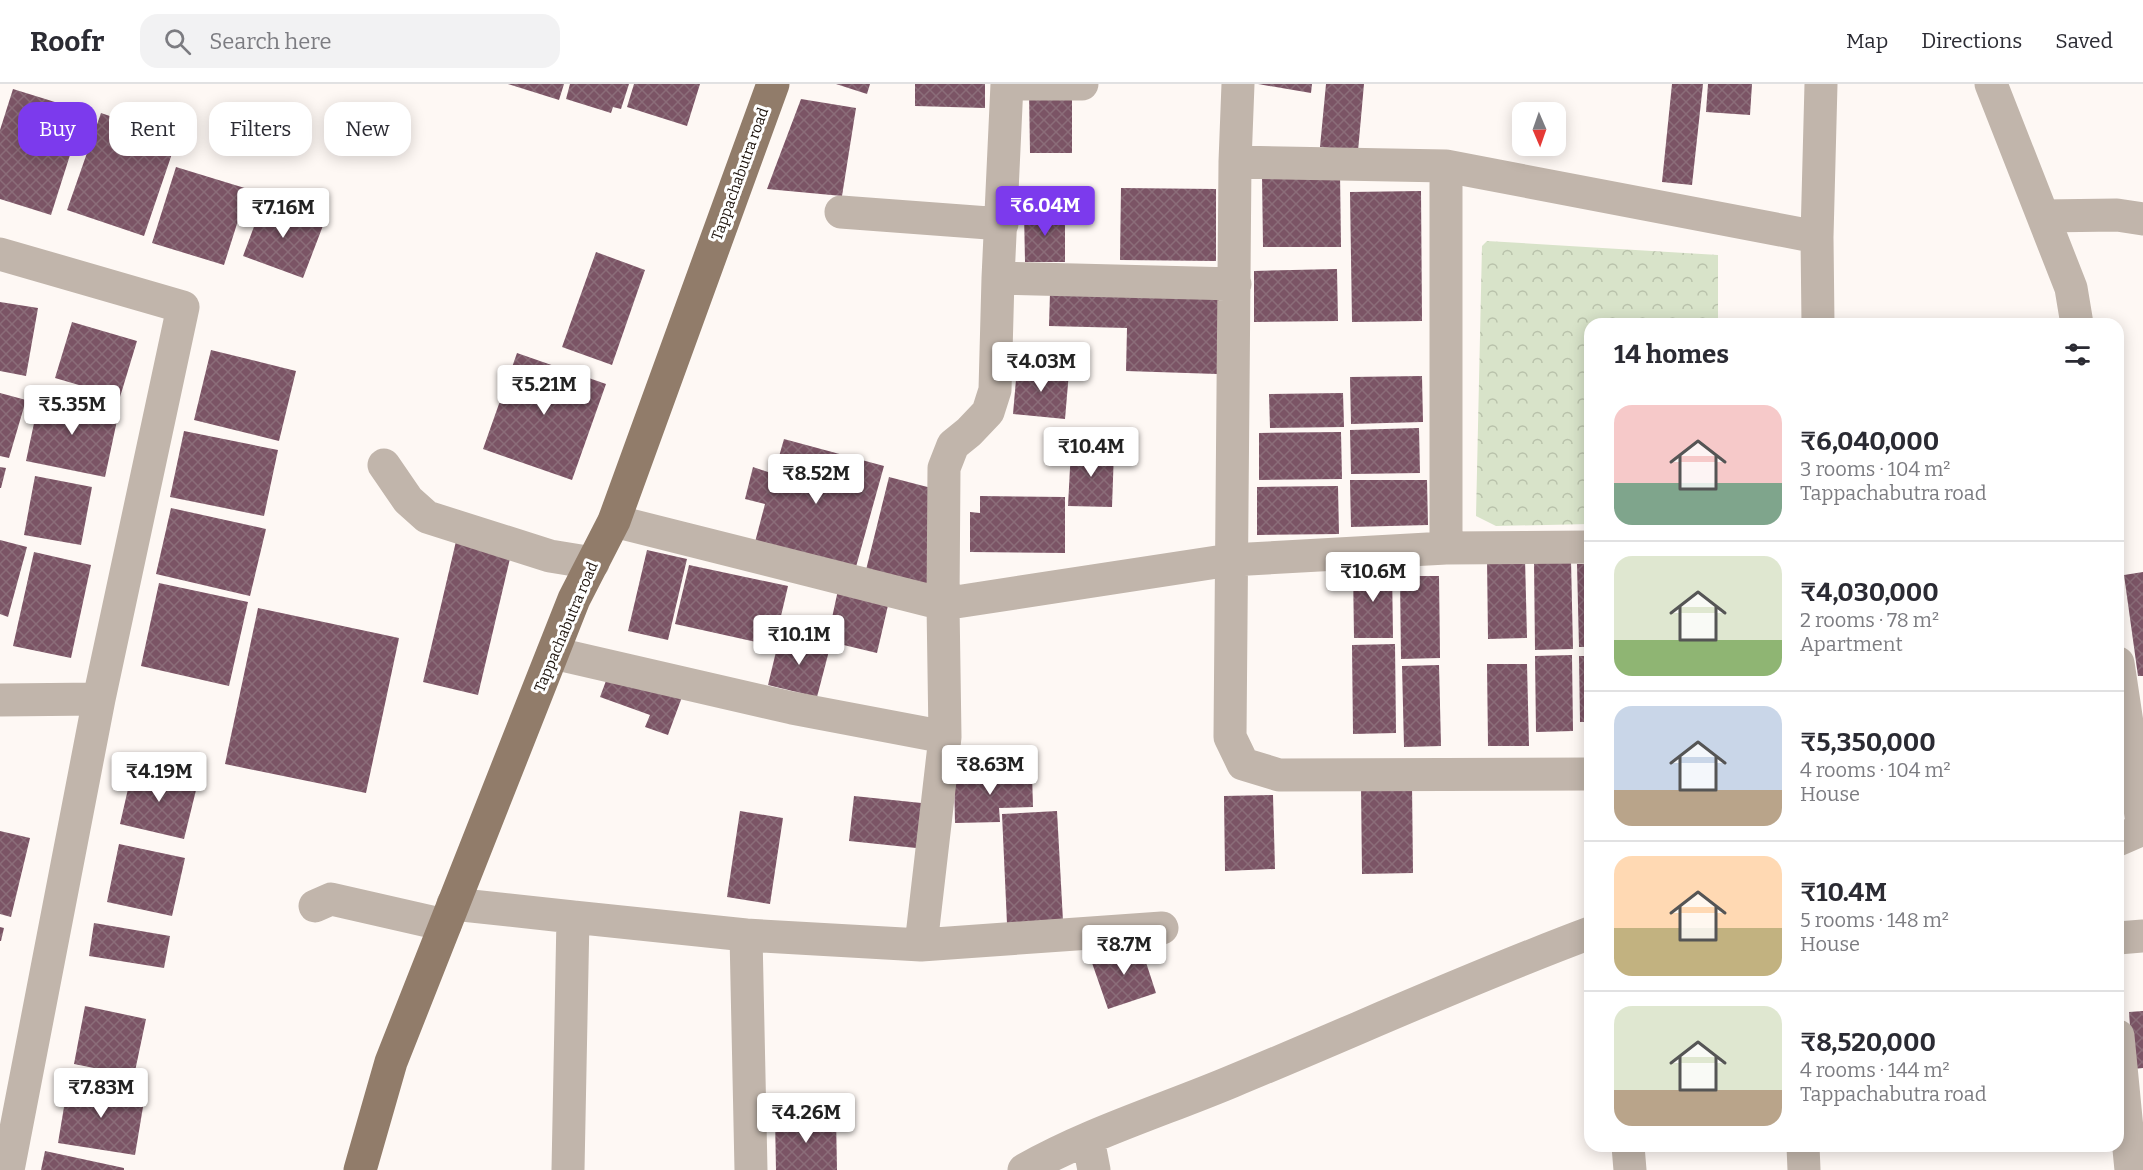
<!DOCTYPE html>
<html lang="en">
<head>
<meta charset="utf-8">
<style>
  body { margin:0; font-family:Bitter,serif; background:#f2f2f3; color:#2b2b33; height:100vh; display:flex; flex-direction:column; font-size:22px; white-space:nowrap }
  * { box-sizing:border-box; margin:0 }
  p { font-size:20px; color:#7c7c81 }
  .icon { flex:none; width:33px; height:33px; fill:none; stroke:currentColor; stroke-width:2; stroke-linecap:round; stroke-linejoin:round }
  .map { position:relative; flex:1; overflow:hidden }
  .sheet { position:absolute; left:1584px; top:234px; width:540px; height:834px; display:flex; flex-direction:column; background:#fff; border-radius:18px; box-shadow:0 3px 15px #0003 }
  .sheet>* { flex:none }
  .guide { position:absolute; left:18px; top:18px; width:570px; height:54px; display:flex; gap:12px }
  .needle { width:39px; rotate:178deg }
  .tools { position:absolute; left:1512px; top:18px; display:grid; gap:12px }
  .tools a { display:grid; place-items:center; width:54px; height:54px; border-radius:12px; background:#fff; box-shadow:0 3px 15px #0003; font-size:30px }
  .price { position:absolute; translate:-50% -51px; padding:0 14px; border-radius:6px; background:#fff; color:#222; font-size:20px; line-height:39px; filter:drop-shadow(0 2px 3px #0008) }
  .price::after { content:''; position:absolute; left:50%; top:36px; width:18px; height:14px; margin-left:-9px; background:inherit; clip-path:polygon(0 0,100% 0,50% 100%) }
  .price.active { background:#7c3aed; color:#fff }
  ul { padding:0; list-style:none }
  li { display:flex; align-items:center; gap:18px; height:150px; padding:0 30px }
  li+li { border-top:2px solid #e1e1e2 }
  li span { display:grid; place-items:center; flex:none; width:168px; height:120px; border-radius:18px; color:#555 }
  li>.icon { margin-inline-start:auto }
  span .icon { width:72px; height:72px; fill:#fffc; stroke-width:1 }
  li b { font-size:26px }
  h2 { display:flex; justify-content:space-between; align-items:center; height:72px; padding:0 30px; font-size:26px }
  .pill { padding:0 21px; border-radius:18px; background:#fff; box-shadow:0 3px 15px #0003; font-size:21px; line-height:54px }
  .pill.active { background:#7c3aed; color:#fff }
  header { display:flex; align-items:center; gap:36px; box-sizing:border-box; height:84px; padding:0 30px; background:#fff; border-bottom:2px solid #e1e1e2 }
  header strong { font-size:28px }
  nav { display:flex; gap:33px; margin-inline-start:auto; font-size:21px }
  .search { width:420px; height:54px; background:#f2f2f3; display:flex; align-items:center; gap:15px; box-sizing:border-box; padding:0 21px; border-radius:18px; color:#7c7c81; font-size:22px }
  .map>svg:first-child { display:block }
</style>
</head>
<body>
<header>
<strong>Roofr</strong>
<div class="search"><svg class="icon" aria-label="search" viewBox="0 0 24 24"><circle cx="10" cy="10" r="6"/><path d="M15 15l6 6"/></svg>Search here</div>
<nav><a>Map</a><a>Directions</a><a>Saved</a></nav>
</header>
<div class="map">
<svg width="2143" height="1086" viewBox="0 0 2143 1086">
  <defs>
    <pattern id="park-crowns" width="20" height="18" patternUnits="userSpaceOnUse" patternTransform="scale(1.5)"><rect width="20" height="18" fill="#d8e3c9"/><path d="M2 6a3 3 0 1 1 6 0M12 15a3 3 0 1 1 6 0" fill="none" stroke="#b9c2ab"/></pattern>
    <pattern id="building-cross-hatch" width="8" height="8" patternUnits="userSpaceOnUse" patternTransform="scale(1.5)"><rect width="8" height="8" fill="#7b5465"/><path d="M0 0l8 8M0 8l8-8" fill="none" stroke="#8b6d79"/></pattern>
  </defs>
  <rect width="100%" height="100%" fill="#fef8f4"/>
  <path fill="url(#park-crowns)" d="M1487 157 1718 171V240H1590V440L1496 442 1476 432 1482 162Z"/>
  <path fill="url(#building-cross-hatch)" d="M508 0H564L559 16Z
    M570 0H629L621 25 613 23 611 29 566 15Z
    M634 0H700L687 42 627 23Z
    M836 0H870L867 10Z
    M915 0H985V24L915 22Z
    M1258 0H1312L1311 9Z
    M1326 0H1364L1358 67 1320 63Z
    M1672 0H1703L1692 101 1662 98Z
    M1708 0H1752L1750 31 1706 28Z
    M13 5 84 27 51 131 0 115V46Z
    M1029 7H1072V69H1030Z
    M801 15 856 24 842 112 767 105Z
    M101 29 177 55 144 152 67 126Z
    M176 83 248 105 224 181 152 159Z
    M1340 89 1341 163H1263L1262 91Z
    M1121 104 1216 105V177L1120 176Z
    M1421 107 1422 237 1352 238 1350 108Z
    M264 116 324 139 303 194 243 172Z
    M1024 128H1065V178H1025Z
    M596 168 645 186 612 281 562 263Z
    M1337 185 1338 237 1254 238V187Z
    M1050 209 1219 214 1217 290 1126 287 1127 244 1049 242Z
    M0 218 38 224 26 292 0 287Z
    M72 238 137 257 120 313 55 294Z
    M211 266 296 287 279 357 194 336Z
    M517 269 606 300 572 396 483 365Z
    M1017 284 1069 288 1065 335 1013 330Z
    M1422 292 1423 338 1351 340 1350 293Z
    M0 309 26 316 9 374 0 372Z
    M1343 309 1344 343 1270 344 1269 310Z
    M40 311 119 327 105 393 26 377Z
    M1419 344 1420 389 1351 390 1350 346Z
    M184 347 278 366 264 432 170 413Z
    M1341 348 1342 395 1259 396V349Z
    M784 355 884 382 854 490 754 462 765 420 745 415 753 383 774 390Z
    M1071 365 1114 367 1112 423 1068 422Z
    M0 383 6 384 1 404H0Z
    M35 392 92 403 81 461 24 451Z
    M889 393 939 406 931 502 866 486Z
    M1350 396H1427L1428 441 1351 443Z
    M1338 402 1339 450 1257 451V403Z
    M980 412 1065 413V469L970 468V428L980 429Z
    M171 424 266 445 250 512 156 490Z
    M457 453 512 466 478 611 423 598Z
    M0 456 27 463 8 533 0 530Z
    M647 466 687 475 668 556 628 547Z
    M34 468 91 481 71 574 13 562Z
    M1487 474H1525L1527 554 1488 555Z
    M1571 476 1573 565 1535 566 1534 477Z
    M1577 480H1590V563H1579Z
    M689 481 788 502 774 562 675 540Z
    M1353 484H1392L1393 554H1354Z
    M2143 488V592H2138L2124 491Z
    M1400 492H1439L1440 574 1401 575Z
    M159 499 248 518 229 602 141 582Z
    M838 506 889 517 877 569 827 557Z
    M258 524 399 554 366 709 225 680Z
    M780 551 830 563 817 613 768 601Z
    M1395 560 1396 649 1353 650 1352 561Z
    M1572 571 1573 647 1536 648 1535 572Z
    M1579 572H1590V638H1580Z
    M1487 580H1527L1529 662H1488Z
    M1439 581 1441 662 1404 663 1402 582Z
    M610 586 682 613 668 651 645 643 650 631 600 613Z
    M133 683 198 698 184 755 120 740Z
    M1032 690 1033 723 999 724 1000 738 955 739 954 691Z
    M1412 700 1413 789 1362 790 1361 701Z
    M1273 711 1275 785 1225 787 1224 712Z
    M854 712 931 720 926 765 849 757Z
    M740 727 783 734 770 820 727 813Z
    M1057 727 1063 837 1007 840 1002 730Z
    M0 747 30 754 11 833 0 830Z
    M119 760 185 774 172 832 107 818Z
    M94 839 170 852 164 884 89 872Z
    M0 843 4 844 1 857H0Z
    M1140 860 1156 909 1108 925 1091 876Z
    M85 922 146 935 134 992 74 980Z
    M2143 927V984L2133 985 2129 928Z
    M68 999 145 1011 135 1071 58 1059Z
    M836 1033 837 1086H776L775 1034Z
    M45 1067 124 1084V1086H41Z"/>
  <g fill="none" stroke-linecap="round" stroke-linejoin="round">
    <path stroke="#c1b5ab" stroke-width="33" d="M1007 0H1082
      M1238 0 1235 78 1230 653 1243 680 1279 691 1590 690
      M1991 0 2071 204 2077 240
      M1235 78 1446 82 1817 153
      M1446 82V464
      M841 128 1002 140
      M2043 132 2117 131 2143 135
      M0 170 183 223 99 615 8 1086
      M998 194 1235 200
      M1818 240 1817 153 1821 0
      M384 381 408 416 427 433 550 472 593 479
      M614 437 943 520 1230 476 1446 464 1590 463
      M553 569 792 624 945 653
      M2118 579 2143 745
      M0 616 99 615
      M2118 756 2143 745
      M453 820 573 833 568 1086
      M315 822 331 815 445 841
      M573 833 746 851
      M2118 854 2143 852
      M921 861 945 653 943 520 944 384 953 361 969 348 988 328 995 306 998 194 1007 0
      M2118 952 2131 1086
      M1088 1055 1094 1086
      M1628 1062 1630 1086
      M1803 1062 1804 1086
      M751 1086 746 851 921 861 1162 844
      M1024 1086C1089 1049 1164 1026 1233 997 1352 948 1469 894 1590 849"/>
    <path stroke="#917c6a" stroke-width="33" d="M360 1086 391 978 574 515 614 437 773 0"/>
  </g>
  <g text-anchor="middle" stroke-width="6" stroke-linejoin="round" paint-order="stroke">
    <g font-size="15" fill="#1d130c" stroke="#fff">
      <text transform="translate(740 90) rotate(-70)" y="5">Tappachabutra road</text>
      <text transform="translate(566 543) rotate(-67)" y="5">Tappachabutra road</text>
    </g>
  </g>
</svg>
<div class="tools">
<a><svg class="needle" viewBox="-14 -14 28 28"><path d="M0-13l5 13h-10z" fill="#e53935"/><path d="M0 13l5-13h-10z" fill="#7c7c81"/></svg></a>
</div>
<b class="price active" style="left:1045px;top:153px">₹6.04M</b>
<b class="price" style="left:283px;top:155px">₹7.16M</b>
<b class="price" style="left:1041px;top:309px">₹4.03M</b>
<b class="price" style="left:544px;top:332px">₹5.21M</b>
<b class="price" style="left:72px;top:352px">₹5.35M</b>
<b class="price" style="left:1091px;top:394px">₹10.4M</b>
<b class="price" style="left:816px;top:421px">₹8.52M</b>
<b class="price" style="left:1373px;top:519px">₹10.6M</b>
<b class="price" style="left:799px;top:582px">₹10.1M</b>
<b class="price" style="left:990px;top:712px">₹8.63M</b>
<b class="price" style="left:159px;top:719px">₹4.19M</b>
<b class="price" style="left:1124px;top:892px">₹8.7M</b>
<b class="price" style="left:101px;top:1035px">₹7.83M</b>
<b class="price" style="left:806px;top:1060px">₹4.26M</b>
<div class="guide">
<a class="pill active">Buy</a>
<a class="pill">Rent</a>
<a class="pill">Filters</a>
<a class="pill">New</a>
</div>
<section class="sheet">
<h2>14 homes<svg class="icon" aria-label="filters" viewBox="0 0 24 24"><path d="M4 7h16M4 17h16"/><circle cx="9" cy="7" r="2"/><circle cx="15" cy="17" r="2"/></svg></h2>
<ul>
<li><span style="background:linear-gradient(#f6c9c9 65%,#7fa58c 0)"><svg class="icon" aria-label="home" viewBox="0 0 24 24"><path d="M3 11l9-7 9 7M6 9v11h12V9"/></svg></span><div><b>₹6,040,000</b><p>3 rooms · 104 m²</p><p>Tappachabutra road</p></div></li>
<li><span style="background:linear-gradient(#dfe7d0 70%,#8fb573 0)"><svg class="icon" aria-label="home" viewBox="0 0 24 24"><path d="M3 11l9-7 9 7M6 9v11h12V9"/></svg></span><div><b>₹4,030,000</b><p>2 rooms · 78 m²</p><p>Apartment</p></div></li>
<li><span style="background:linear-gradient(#c9d6e8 70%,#b9a48a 0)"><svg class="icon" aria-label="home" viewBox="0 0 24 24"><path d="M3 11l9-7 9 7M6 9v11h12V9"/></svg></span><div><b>₹5,350,000</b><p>4 rooms · 104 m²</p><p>House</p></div></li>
<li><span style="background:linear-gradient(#ffd9b3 60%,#c2b280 0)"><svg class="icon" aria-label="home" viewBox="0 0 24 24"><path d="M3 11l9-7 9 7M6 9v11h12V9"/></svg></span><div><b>₹10.4M</b><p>5 rooms · 148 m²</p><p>House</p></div></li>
<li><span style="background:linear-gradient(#dfe7d0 70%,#b9a48a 0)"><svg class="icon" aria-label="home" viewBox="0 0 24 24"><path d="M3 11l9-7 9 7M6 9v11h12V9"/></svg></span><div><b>₹8,520,000</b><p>4 rooms · 144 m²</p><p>Tappachabutra road</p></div></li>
</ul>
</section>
</div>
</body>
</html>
